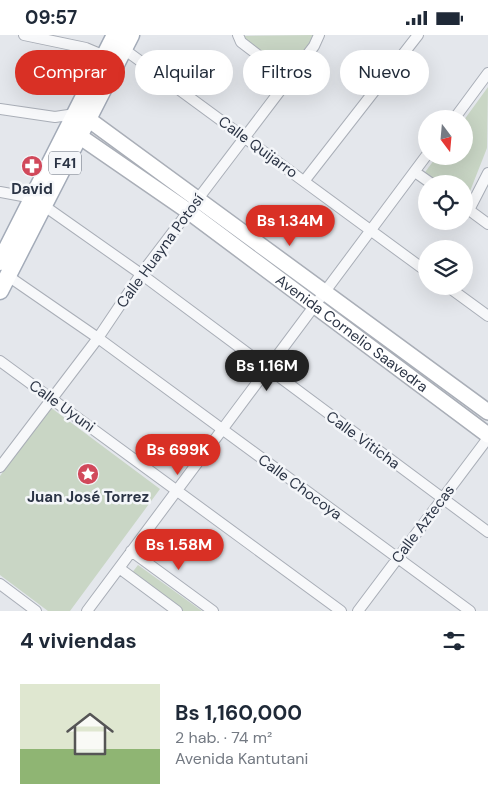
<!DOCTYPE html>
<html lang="es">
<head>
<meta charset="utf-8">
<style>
  body { margin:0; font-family:"DM Sans",sans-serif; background:#f6f6f7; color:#1f2937; height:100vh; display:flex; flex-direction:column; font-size:19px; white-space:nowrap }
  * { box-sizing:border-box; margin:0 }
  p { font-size:16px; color:#747a83 }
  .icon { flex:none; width:28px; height:28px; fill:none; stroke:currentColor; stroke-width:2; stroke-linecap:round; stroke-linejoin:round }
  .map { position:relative; height:576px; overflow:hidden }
  .panel { display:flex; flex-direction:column; background:#fff; flex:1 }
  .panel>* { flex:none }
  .top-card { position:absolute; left:15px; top:15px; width:459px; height:45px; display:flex; gap:10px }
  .needle { width:32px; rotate:164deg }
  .controls { position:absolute; left:418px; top:75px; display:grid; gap:10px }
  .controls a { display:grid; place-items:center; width:55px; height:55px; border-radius:50%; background:#fff; box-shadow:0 5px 20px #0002; font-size:25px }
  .price { position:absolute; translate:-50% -42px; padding:0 11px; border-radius:18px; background:#d93025; color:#fff; font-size:16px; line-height:32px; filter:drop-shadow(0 1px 2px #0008) }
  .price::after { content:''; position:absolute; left:50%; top:30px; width:15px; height:11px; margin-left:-8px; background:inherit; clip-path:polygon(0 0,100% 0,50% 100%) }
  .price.current { background:#222; color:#fff }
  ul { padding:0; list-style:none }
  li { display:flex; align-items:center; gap:15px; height:125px; padding:0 20px }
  li span { display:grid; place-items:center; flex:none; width:140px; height:100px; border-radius:0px; color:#555 }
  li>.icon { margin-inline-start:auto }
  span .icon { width:60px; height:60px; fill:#fffc; stroke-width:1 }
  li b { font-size:21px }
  h2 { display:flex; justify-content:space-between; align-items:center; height:60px; padding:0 20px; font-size:21px }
  .tag { padding:0 18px; border-radius:22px; background:#fff; box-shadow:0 5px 20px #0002; font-size:18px; line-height:45px }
  .tag.current { background:#d93025; color:#fff }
  .status { display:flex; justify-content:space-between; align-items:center; height:35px; padding:0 25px; background:#fff; direction:ltr }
  .status svg { height:14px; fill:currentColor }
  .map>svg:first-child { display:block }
</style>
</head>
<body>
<div class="status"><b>09:57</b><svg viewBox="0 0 49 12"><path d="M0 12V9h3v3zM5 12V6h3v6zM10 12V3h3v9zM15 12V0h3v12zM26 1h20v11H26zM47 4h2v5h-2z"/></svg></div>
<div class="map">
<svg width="488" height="576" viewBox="0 0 488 576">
  <rect width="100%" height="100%" fill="#e4e7ec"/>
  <path fill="#c9d6c5" d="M315 0 289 35H285L240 1Z
    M488 52 487 113 465 169 464 149H435L423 140 437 121H464V85Z
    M50 372 160 454 70 576H48L0 540V441Z
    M138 530 202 576H183L131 539Z"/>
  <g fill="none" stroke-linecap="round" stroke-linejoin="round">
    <g stroke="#a9aeb7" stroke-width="12">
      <path id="street" d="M24 0 86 13 105 21
        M238 0 241 7 288 43
        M121 12 426 236
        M0 74 55 82 75 79
        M454 84 488 38
        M415 137 432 149
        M305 145 418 0
        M0 157 33 163 141 239 488 497
        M465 172 488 189
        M469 175 488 138
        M8 241 98 303 470 576
        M447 251 488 281
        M0 326 341 576
        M0 432 98 303 141 239 314 11 319 0
        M131 516 213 576
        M119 533 177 576
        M0 549 36 576
        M87 576 426 121
        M358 576 488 403"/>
    </g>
    <g stroke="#a9aeb7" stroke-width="18">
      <g id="secondary">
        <path d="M77 79 88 84 488 377"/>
        <path id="s1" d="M69 94 188 176 488 400"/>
      </g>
    </g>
    <g stroke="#a3abb8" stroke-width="19">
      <path id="primary" d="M0 227 115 0
        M0 256 131 0"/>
    </g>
    <use href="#street" stroke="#f7f8fa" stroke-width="10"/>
    <use href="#secondary" stroke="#fff" stroke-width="15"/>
    <use href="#primary" stroke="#fff" stroke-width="16"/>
  </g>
  <defs>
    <g id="pharmacy-disc" transform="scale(1.125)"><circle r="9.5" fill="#d1495b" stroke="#f4f6f9"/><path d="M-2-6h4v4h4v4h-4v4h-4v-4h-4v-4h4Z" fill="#fff"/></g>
    <g id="sight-disc" transform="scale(1.125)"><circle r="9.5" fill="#d1495b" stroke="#f4f6f9"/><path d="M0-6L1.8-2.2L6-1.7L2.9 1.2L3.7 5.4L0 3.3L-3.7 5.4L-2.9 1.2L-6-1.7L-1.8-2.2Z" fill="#fff"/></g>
  </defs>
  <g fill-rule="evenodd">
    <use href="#pharmacy-disc" x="32" y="131"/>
    <use href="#sight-disc" x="88" y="439"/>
  </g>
  <g text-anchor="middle" stroke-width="5" stroke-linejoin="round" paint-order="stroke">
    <rect fill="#f4f6f9" stroke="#676e7b" stroke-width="1" x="49" y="116.5" width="32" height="23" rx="4"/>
    <g font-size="14" font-weight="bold" fill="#2b3445">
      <text x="65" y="133">F41</text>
    </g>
    <g font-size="15" fill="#2b3445" stroke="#f4f6f9">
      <text transform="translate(258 112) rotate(36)" y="5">Calle Quijarro</text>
      <text transform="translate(160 216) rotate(-54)" y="5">Calle Huayna Potosí</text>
      <text dy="5" stroke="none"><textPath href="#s1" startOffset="349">Avenida Cornelio Saavedra</textPath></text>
      <text transform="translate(62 371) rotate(36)" y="5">Calle Uyuni</text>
      <text transform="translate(363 405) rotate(36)" y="5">Calle Viticha</text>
      <text transform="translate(300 452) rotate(36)" y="5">Calle Chocoya</text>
      <text transform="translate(423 489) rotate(-53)" y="5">Calle Aztecas</text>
    </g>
    <g font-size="15" font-weight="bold" fill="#2b3445" stroke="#f4f6f9">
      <text x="32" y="159">David</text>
      <text x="88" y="467">Juan José Torrez</text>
    </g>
  </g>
</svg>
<div class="controls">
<a><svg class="needle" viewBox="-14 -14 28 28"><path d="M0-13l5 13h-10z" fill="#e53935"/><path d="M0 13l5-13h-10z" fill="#747a83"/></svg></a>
<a><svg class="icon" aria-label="locate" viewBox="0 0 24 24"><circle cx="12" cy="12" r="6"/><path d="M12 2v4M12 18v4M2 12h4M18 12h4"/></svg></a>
<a><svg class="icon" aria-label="layers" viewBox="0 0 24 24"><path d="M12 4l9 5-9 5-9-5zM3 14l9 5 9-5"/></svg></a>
</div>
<b class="price" style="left:290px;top:212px">Bs 1.34M</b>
<b class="price current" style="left:267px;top:357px">Bs 1.16M</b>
<b class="price" style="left:178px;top:441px">Bs 699K</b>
<b class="price" style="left:179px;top:536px">Bs 1.58M</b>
<div class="top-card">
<a class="tag current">Comprar</a>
<a class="tag">Alquilar</a>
<a class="tag">Filtros</a>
<a class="tag">Nuevo</a>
</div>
</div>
<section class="panel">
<h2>4 viviendas<svg class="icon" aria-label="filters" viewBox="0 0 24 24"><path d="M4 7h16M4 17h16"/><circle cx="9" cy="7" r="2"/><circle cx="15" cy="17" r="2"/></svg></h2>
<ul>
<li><span style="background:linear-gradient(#dfe7d0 65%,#8fb573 0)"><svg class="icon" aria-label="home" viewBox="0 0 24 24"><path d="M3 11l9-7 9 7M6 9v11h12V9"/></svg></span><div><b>Bs 1,160,000</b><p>2 hab. · 74 m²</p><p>Avenida Kantutani</p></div></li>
</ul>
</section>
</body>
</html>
